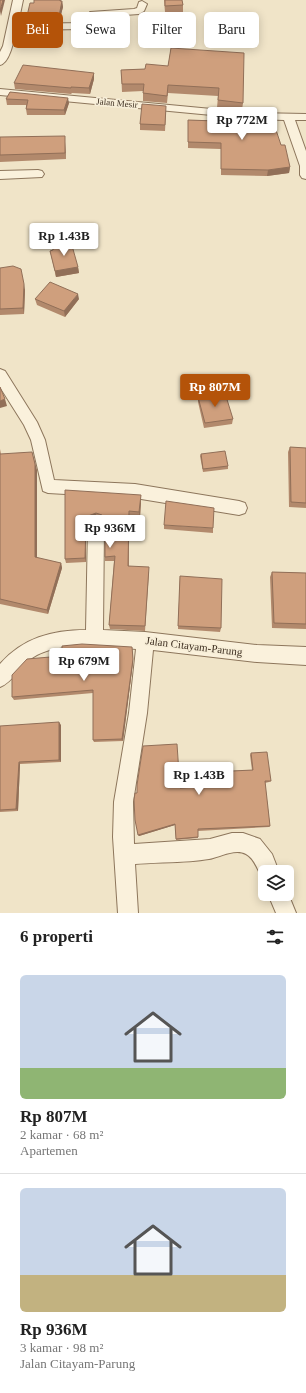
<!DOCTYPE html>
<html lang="id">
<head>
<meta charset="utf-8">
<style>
  body { margin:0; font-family:Georgia,serif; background:#f2f2f2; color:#222; height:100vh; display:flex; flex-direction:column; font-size:15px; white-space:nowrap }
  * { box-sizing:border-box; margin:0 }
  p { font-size:13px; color:#767676 }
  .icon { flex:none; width:22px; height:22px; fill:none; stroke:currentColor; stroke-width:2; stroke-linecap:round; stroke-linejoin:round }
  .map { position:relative; height:913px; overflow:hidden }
  .sheet { display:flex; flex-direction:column; background:#fff; flex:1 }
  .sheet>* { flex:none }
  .guide { position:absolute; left:12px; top:12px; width:282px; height:36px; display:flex; gap:8px }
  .buttons { position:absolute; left:258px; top:865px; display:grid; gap:8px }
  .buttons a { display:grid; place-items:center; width:36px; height:36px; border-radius:6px; background:#fff; box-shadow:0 2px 10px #0003; font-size:20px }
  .price { position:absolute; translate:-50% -34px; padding:0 9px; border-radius:4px; background:#fff; color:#222; font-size:13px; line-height:26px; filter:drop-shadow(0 1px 2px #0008) }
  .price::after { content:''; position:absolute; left:50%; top:24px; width:12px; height:9px; margin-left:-6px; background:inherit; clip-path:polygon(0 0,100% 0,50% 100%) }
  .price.on { background:#b45309; color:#fff }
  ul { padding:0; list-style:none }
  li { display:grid; align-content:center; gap:8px; height:212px; padding:0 20px }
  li+li { border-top:1px solid #e0e0e0 }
  li span { display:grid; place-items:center; height:124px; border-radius:6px; color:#555 }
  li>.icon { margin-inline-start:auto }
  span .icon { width:72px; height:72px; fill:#fffc; stroke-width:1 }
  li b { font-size:17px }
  h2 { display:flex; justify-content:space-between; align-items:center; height:48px; padding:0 20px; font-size:17px }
  .chip { padding:0 14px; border-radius:6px; background:#fff; box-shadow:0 2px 10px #0003; font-size:14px; line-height:36px }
  .chip.on { background:#b45309; color:#fff }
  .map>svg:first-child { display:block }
</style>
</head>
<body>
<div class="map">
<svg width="306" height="913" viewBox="0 0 306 913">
  <rect width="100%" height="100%" fill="#f0e4c8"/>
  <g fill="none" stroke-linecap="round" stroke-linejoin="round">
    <g stroke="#8d765c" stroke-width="2">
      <path id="minor" d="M13 0H23L18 24 83 23 90 12 134 9 137 8 139 2 142 1 147 4 144 11 139 14 96 17 92 26 85 29 16 30C14 39 10 63 0 65V52L3 46Z
        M0 89 254 113 306 114V120H295L306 151V179L302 178 300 175V166L284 120 254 119 0 95Z
        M38 170 42 171 44 174 42 177 0 179V171Z
        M0 369 5 371 37 422 45 440 54 480 135 484 239 501 245 503 247 508 245 513 239 515 135 498 48 493 43 491 31 440 24 425 0 387Z
        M96 520 102 522 104 527 103 630 145 632 257 645 306 647V665L257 662 153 650 147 713 133 802 134 844 210 839 232 833H243L260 839 272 854 279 872H265V880L262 879C259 871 254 858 246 854 235 848 220 857 209 859 185 863 160 862 135 864L138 913H118L113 837 114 802 129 713 136 649C106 647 58 640 32 658 20 666 13 682 0 687V664C23 638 52 630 86 630L88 527 90 522Z
        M287 891 296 913H276L268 894H287Z"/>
    </g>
    <use href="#minor" fill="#faf1dc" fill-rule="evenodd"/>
  </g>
  <path fill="#b2896c" d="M34 0H61V1H62L63 7 59 22H28L27 16 34 3Z
    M164 0H182L183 5V12H165Z
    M58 31 55 42 23 41 22 35Z
    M171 48 243 103 242 110 217 108 218 96 168 93 167 103 143 101V91L122 92 121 70 145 69 168 66Z
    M94 73V79L90 94 72 93 71 94 15 89 14 83Z
    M10 92 69 103 65 115H27L26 109V105H7L6 99Z
    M166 112 165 131 140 130V124Z
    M243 116 281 145 290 167 289 173 267 176 221 175V149L188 148V120L216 121Z
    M0 137 65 142 66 159 0 162Z
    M50 251 78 267 79 273 56 277Z
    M0 268 25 290 24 314 0 315Z
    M35 299H79L65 317 37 305Z
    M198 397 233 419 232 424 204 428 198 402Z
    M290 447 306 448V508L289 507 288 452Z
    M0 449 1 454 37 470V558L61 563 62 568 48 614 0 604Z
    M201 454 228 466V469L203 472 200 456Z
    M65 490 141 501 140 517 129 516V566L149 572 145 631 110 629 109 625 114 561H105V525L102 521 96 519 89 521 86 527V562L66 563 65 559Z
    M164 525 213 528V533L164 529Z
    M272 572 306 573V629L272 628 270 577Z
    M180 576 221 628 220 632 178 629Z
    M133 662 123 741 94 742 93 740V693L14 700 12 697Z
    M61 725V762L20 764 18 811 0 812V726Z
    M251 753 271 781 269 782 265 783 270 826 269 827 198 831V838L176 840 175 825 139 836 135 820 180 788 211 786 210 774 211 772 252 770 250 755Z"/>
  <path fill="#916f58" d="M3 0H5L1 16 0 11Z
    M62 1 63 7 59 22V16Z
    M57 25 58 31 55 42 54 36Z
    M94 73V79L90 94 89 88Z
    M68 98 69 103 65 115 64 110Z
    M65 136V142L66 159 65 153Z
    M290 167 289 173 267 176 268 170Z
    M78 267 79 273 56 277 55 271Z
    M24 284 25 290 24 314 23 308Z
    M78 294 79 299 65 317 64 311Z
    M5 399 7 406 0 408V401Z
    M32 452 37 470V563L35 557Z
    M141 495V501L140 517 139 512Z
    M96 513V519L89 521 86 527V562L85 558 86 522 88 516Z
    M61 563 62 568 48 614 47 610Z
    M132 647 133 662 123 741 122 739Z
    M59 722 61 725V762L59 760Z
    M19 762 20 764 18 811 16 809Z
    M175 824V825L139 836 138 835Z"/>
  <path fill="#cf9f7d" stroke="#916f58" d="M0 0H3L0 11Z
    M34 0H60V1H62L59 16H27L30 3H34Z
    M165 0H182L183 5 165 6Z
    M24 25H57L54 36 22 35Z
    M171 48 244 53 243 103 218 100 219 88 168 85 167 96 143 93 144 84H122L121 70 145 69 146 64 168 66Z
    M23 65 94 73 89 88 71 87V88L14 83Z
    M10 92 68 98 64 110 26 109 28 100 6 99Z
    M142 104 166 106 165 125 140 124Z
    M217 111 243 114V116L271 115 281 145H285L290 167 268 170 221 169V143L188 142V120L216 121Z
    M65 136V153L0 155V137Z
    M71 242 78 267 55 271 50 251 53 250V245Z
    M13 266 21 269 24 284 23 308 0 309V268Z
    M50 282 78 294 64 311 35 299Z
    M0 387 5 399 0 401Z
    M225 393 233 419 205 423 198 397Z
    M290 447 306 448V503L291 502Z
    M225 451 228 466 203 469 201 454Z
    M32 452 35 464V557L61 563 47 610 0 599V454Z
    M65 490 141 495 139 512 129 511 128 566 149 567 145 626 109 625 115 556 105 557V521L102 515 96 513 88 516 86 522 85 558 65 559Z
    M166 501 214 508 213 528 164 525Z
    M272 572 306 573V624L274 623Z
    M180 576 222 579 221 628 178 626Z
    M82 644 132 647 133 659 122 739 93 740V690L12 697V675L27 659 62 656V646Z
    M59 722V760L19 762 16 809 0 810V726Z
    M177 744 180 788 212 786 211 772 253 770 251 753 267 752 271 781H265L270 826 198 829V837L176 839 175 824 138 835 135 820 134 800 135 793H137V785L143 746Z"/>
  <g text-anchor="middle" stroke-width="3.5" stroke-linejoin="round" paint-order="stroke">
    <g font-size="9" fill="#3d2e20" stroke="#f7eed8">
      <text transform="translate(117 103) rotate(5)" y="3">Jalan Mesir</text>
    </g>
    <g font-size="11" fill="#3d2e20" stroke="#f7eed8">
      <text transform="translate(194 646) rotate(7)" y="4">Jalan Citayam-Parung</text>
    </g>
  </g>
</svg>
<div class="buttons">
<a><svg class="icon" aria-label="layers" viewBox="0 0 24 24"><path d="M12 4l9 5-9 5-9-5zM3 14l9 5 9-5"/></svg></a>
</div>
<b class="price" style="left:242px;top:141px">Rp 772M</b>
<b class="price" style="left:64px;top:257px">Rp 1.43B</b>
<b class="price on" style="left:215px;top:408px">Rp 807M</b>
<b class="price" style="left:110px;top:549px">Rp 936M</b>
<b class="price" style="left:84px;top:682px">Rp 679M</b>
<b class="price" style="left:199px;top:796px">Rp 1.43B</b>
<div class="guide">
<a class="chip on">Beli</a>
<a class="chip">Sewa</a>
<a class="chip">Filter</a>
<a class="chip">Baru</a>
</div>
</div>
<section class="sheet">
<h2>6 properti<svg class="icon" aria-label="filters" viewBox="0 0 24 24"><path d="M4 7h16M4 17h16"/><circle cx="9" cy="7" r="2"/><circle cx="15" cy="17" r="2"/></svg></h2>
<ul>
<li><span style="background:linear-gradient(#c9d6e8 75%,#8fb573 0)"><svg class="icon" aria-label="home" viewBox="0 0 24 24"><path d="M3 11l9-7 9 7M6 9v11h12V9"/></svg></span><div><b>Rp 807M</b><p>2 kamar · 68 m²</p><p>Apartemen</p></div></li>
<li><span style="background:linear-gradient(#c9d6e8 70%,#c2b280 0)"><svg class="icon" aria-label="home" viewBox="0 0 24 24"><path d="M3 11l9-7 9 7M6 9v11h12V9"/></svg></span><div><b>Rp 936M</b><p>3 kamar · 98 m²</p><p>Jalan Citayam-Parung</p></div></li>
</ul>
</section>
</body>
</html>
